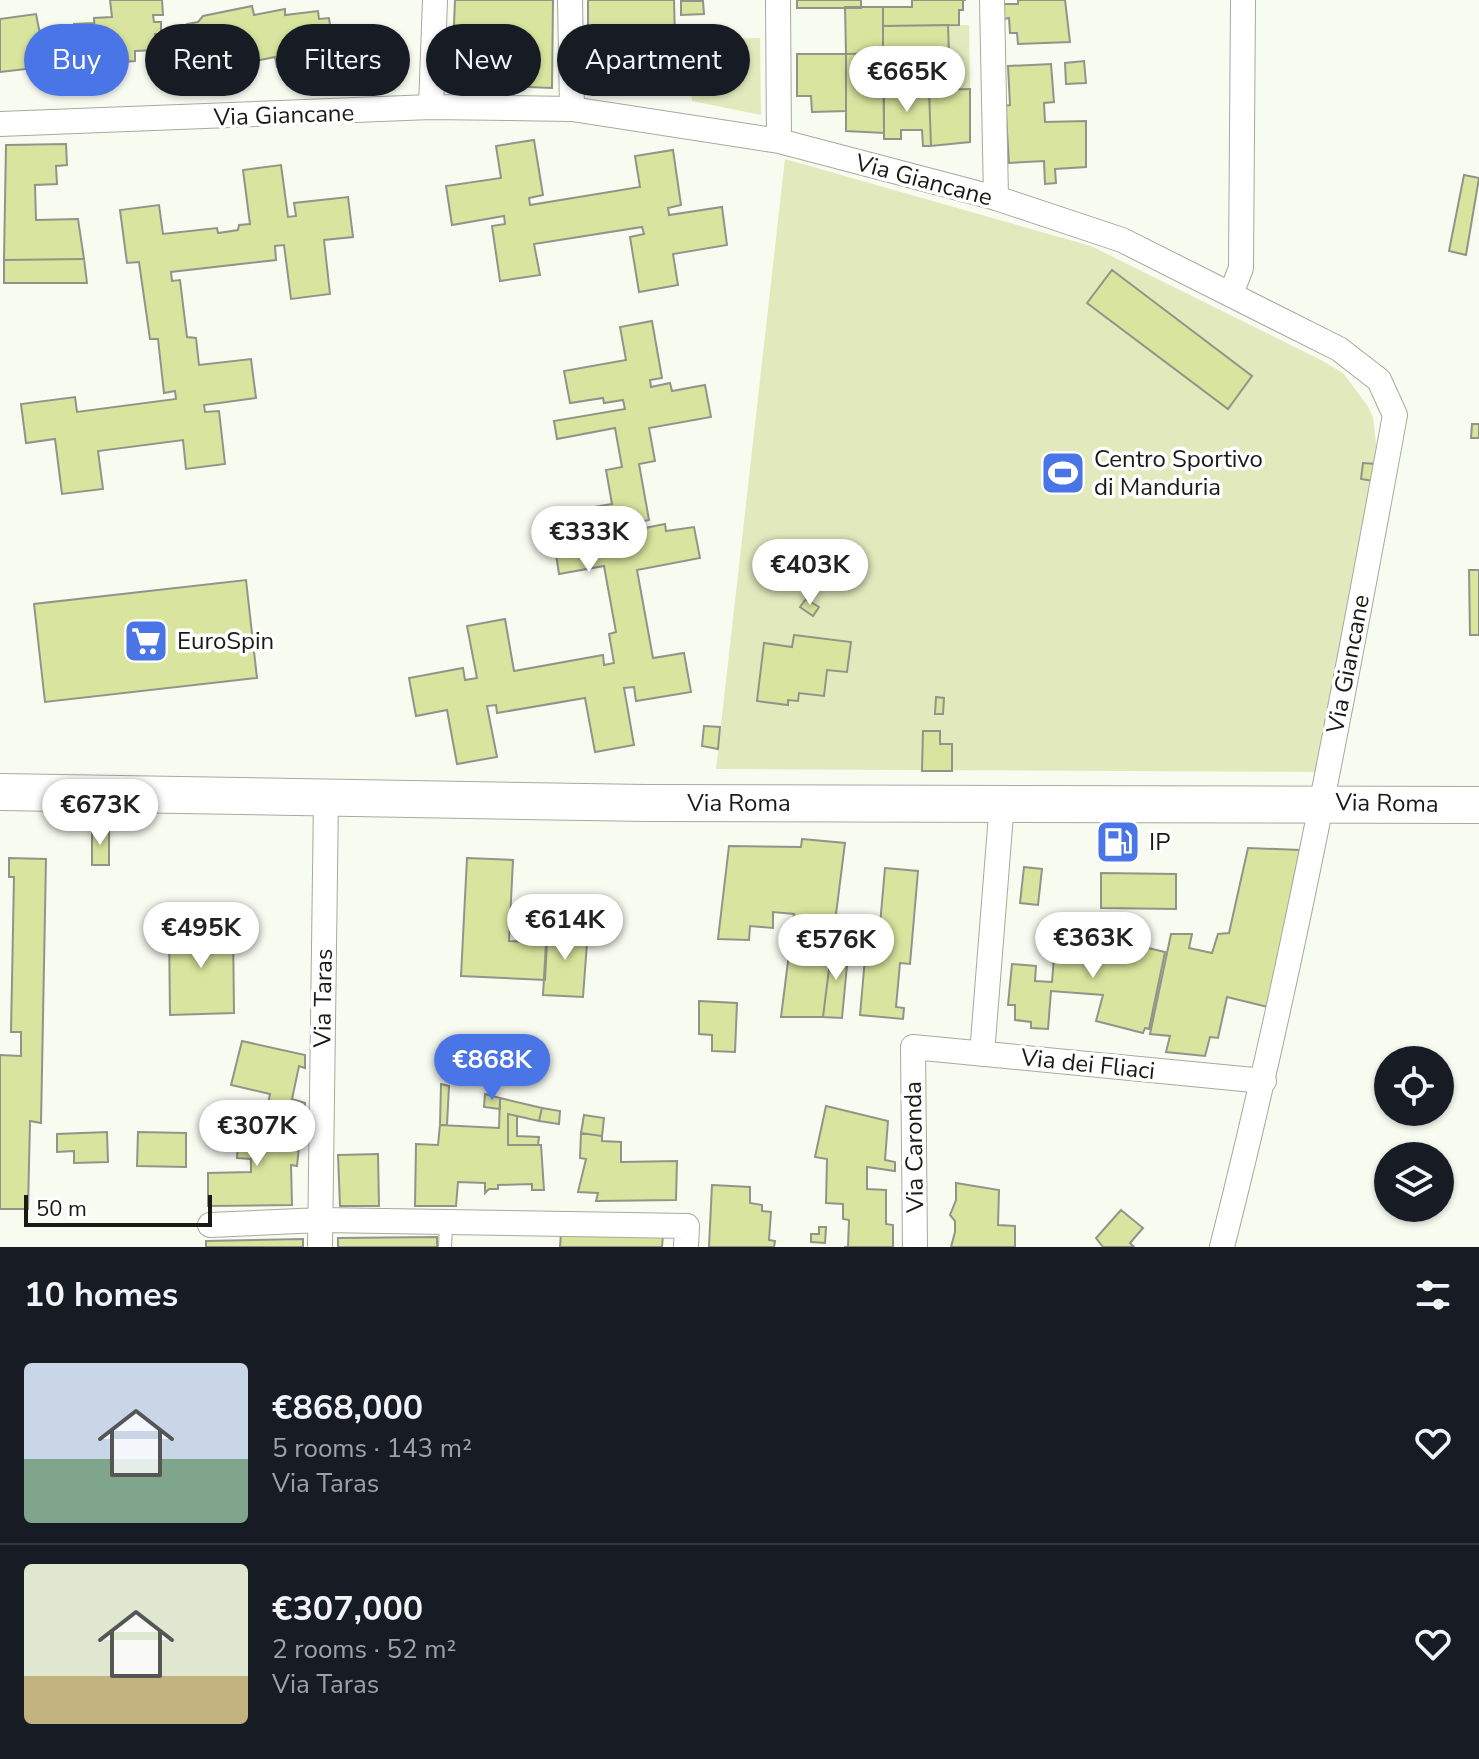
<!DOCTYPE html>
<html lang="en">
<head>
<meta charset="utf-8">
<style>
  body { margin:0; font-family:"Nunito Sans",sans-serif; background:#242831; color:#f1f3f6; height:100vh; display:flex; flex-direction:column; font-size:30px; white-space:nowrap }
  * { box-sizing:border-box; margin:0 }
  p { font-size:26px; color:#9ea1a6 }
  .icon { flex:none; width:44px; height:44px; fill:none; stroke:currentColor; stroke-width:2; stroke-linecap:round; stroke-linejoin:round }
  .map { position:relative; height:1247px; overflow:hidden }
  .sheet { display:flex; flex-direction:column; background:#171b24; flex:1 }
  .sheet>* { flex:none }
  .hud { position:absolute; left:24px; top:24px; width:800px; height:72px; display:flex; gap:16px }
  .tools { position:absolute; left:1374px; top:1046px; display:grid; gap:16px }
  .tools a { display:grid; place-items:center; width:80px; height:80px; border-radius:50%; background:#171b24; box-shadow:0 2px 6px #0004; font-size:40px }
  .scale { position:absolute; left:24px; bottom:20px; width:188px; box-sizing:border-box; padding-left:8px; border:4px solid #1a1b17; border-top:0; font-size:22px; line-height:28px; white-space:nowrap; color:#1a1b17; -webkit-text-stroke:6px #fff; paint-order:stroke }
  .price { position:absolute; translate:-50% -68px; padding:0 18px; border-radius:28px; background:#fff; color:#222; font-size:26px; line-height:52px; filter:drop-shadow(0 2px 4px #0008) }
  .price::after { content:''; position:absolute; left:50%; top:48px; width:24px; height:18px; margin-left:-12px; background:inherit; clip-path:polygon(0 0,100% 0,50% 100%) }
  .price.current { background:#4a75e7; color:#fff }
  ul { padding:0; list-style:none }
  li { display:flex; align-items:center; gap:24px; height:200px; padding:0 24px }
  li+li { border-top:2px solid #363941 }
  li span { display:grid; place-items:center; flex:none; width:224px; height:160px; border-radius:8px; color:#555 }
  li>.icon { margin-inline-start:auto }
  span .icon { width:96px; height:96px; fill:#fffc; stroke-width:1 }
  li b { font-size:34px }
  h2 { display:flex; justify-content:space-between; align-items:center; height:96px; padding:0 24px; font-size:34px }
  .tag { padding:0 28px; border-radius:36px; background:#171b24; box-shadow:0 2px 6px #0004; font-size:28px; line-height:72px }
  .tag.current { background:#4a75e7; color:#fff }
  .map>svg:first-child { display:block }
</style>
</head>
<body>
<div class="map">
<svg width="1479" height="1247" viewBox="0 0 1479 1247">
  <rect width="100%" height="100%" fill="#f8fbf0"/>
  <path fill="#e2eabd" d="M948 25H969L970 89 929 90 928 74H949Z
    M760 38 761 115 692 101 691 78 717 77 716 39Z
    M785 159 1091 246 1321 360 1343 373 1367 405 1373 417 1378 461 1320 772 716 769Z"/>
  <path fill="#d9e59e" stroke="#92948a" stroke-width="2" d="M110 0H162L163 15H153L154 22H161V34H155L157 50 135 51V61L93 64 92 45H80V36L95 35 94 18 112 17Z
    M455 0H553L552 88 500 86 499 71 452 73Z
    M588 0H674L675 39H716L717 78H691L692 90 619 87V93L588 87Z
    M797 0H861V8H797Z
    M912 0H966H963V10H959V25L883 26V7H912Z
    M1018 0H1065L1070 42 1018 44 1017 33H1010L1009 18 1004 19V4H1018Z
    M681 1H703L704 14 681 15Z
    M252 6 254 15 285 9V15L318 11 319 19 329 18 335 59 277 67 275 57 235 65 234 59 191 62 187 24 198 22 203 16Z
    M845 7H883V53L846 54Z
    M36 14 45 59 34 68 0 72V19Z
    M94 23 95 35 74 36V24Z
    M948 25 949 54 940 55 941 74H914L910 49 883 47V26Z
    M883 53 884 133 846 131V54Z
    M797 54H846V111L812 112 811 96H797Z
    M1084 61 1086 83 1066 84 1065 63Z
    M1051 64 1054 102 1044 103 1045 122 1086 121V167L1055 169 1056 183 1045 184 1044 161 1009 163 1006 115H1003L1002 106 1010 105 1008 66Z
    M970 89V142L931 146 929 90Z
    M884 90H929L931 146H923L922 130H901V139H884Z
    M534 140 543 195 529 198 530 205 640 187 635 156 673 150 681 205 668 208 669 215 722 207 727 245 673 254 678 285 639 292 630 237 644 234 642 227 534 244 540 275 500 281 492 226 505 224 504 216 452 225 446 186 501 178 496 146Z
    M66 144 67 165 56 166 57 184 35 185 36 220 78 219 84 259 4 260 6 145Z
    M281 165 288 217 296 216 294 203 348 197 353 237 324 240 330 294 291 299 284 245 275 246 276 260 171 272 172 281 180 280 187 337 196 338 199 365 251 359 256 398 204 405 205 412 219 411 225 464 186 469 183 440 98 451 103 489 62 494 55 439 26 443 21 404 75 397 77 412 176 399 175 391 164 393 158 339H150L139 262 127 263 120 210 159 205 163 234 217 228 218 233 238 230 239 225 250 224 243 170Z
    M1464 175 1479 178 1466 255 1449 251Z
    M84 259 87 283H4V260Z
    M1112 270 1252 376 1228 409 1087 303Z
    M652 321 662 378 650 380 651 387 670 383 672 391 705 385 711 417 649 428 655 461 639 464 649 520 639 522 640 529 665 524 666 531 694 527 700 558 637 570 653 658 684 653 691 692 636 701 634 687 624 688 634 745 595 752 585 698 497 713 496 705 487 706 497 757 457 764 447 710 416 716 409 678 463 668 465 680 477 678 467 626 505 619 514 671 603 655 604 665 614 663 609 634 616 632 604 566 559 574 556 554 587 549 585 541 557 546 552 514 612 504 606 470 622 467 615 428 557 439 554 421 625 409 623 400 604 403 603 398 570 403 564 371 626 360 620 327Z
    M1472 424H1479V438H1471Z
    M1363 463 1376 464 1374 481 1361 479Z
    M1469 570H1479V635H1470Z
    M246 580 257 678 45 702 34 604Z
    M806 599 819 607 813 616 800 607Z
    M794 635 851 642 847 672 827 670 824 696 799 693 798 701 788 700V705L757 701 764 643 792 647Z
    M936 697 944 698 943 714H935Z
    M704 726 720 727 718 749 702 746Z
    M923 731H940V744H952V771H922Z
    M92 829H109V865H92Z
    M802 839 845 843 823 1017H781L794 914 773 912V928L750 926 749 940 718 939 729 846 801 847Z
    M1248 848 1300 850 1268 1007 1227 997 1218 1038 1210 1037 1205 1056 1166 1052 1170 1036 1150 1034 1171 934H1192L1189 948 1212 953 1218 934 1229 933Z
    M9 858 46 859 41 1123 30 1121 28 1209H0V1055L21 1056V1032H11L14 877H9Z
    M467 858 513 860 509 941 547 943 545 980 461 976Z
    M1024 867 1042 869 1038 905 1020 903Z
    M885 868 918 871 910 964 900 963 896 1007 904 1008 903 1019 860 1015 866 947H878Z
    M1101 873 1176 874V909L1101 908Z
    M233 925 234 1013 170 1015 169 926Z
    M547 926 588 929 583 997 543 995Z
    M1056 931 1122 933 1119 941 1165 952 1149 1029 1145 1028 1143 1033 1096 1021 1103 995 1051 991 1048 1029 1031 1028V1022L1015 1020V1005H1008L1012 964 1036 966 1035 981 1052 982Z
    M849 944 842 1018 823 1017 832 945Z
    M699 1001 737 1003 735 1052 712 1051V1035L699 1034Z
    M242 1041 305 1055V1068L299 1066 292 1099 305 1103 304 1119 267 1109 270 1094 231 1085Z
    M441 1084 449 1086 447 1125H440Z
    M485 1094 500 1098V1109L484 1107Z
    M500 1098 542 1108 539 1121 508 1114V1145H541L544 1190H532V1184L498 1185V1189H489L485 1193V1183L458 1182 456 1206H415L416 1144 438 1145 440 1125 499 1128Z
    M826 1106 888 1121 885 1160 895 1162V1171L867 1167V1189L886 1190V1224L893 1225V1247H844H848L849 1220 843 1219V1204L826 1203 827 1159 815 1157Z
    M542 1108 560 1111 559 1124 539 1121Z
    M508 1114 517 1116V1136L539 1137 538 1145H508Z
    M234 1115 270 1123 269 1133 300 1137 297 1166 291 1165 292 1205 208 1206V1173L251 1172V1159L237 1158 238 1144 230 1143Z
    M584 1115 604 1118 602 1136 581 1133Z
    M107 1132 108 1162 74 1163V1151L57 1152V1134Z
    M138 1132 186 1133V1167L137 1166Z
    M581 1133 602 1136V1141L621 1142V1162L677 1161 676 1200 596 1201 598 1193 578 1192 586 1159 580 1158Z
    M378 1154 379 1206H340L338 1155Z
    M956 1183 999 1190 998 1225 1015 1226V1247H951L955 1232V1221L950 1215 956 1200Z
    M712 1185 750 1187V1203L762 1205V1211L771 1212 769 1240 775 1241 774 1247H709Z
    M1121 1210 1143 1228 1130 1243 1134 1247H1103L1096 1238Z
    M819 1227H826L825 1243 811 1242V1234H819Z
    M561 1233 663 1235 662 1247H560Z
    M437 1237V1247H338V1238Z
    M303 1239V1247H206V1241Z"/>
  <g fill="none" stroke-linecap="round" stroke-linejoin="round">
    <g stroke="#a7a99f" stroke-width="14">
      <path id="lane" d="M445 1247 446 1224"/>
    </g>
    <g stroke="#a7a99f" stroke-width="26">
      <path id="street" d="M570 0 572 109
        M778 0 779 141
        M992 0 996 198
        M431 107 435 0
        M0 124 431 107 572 109 779 141 996 198 1122 240 1339 349 1379 380 1395 415C1344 693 1292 972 1222 1247
        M1231 294 1241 268 1243 0
        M982 1054 1002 802
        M210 1225 320 1220 687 1226 686 1247
        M320 1247 326 798
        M915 1247 913 1047 1264 1081"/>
    </g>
    <g stroke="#a7a99f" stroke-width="38">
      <path id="secondary" d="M0 792 646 803 1479 805"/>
    </g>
    <use href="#lane" stroke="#fff" stroke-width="12"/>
    <use href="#street" stroke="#fff" stroke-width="24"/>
    <use href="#secondary" stroke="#fff" stroke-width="36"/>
  </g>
  <defs>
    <g id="stadium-square" transform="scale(2.3)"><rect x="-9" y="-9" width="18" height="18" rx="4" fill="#4a75e7" stroke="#fff"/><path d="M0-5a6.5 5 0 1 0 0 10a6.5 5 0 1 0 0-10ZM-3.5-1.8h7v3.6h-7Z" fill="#fff"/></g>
    <g id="supermarket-square" transform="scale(2.3)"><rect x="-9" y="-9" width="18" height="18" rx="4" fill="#4a75e7" stroke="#fff"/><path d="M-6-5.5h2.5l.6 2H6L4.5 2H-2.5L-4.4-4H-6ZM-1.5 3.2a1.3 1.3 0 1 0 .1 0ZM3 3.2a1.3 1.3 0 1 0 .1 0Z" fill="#fff"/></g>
    <g id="fuel-square" transform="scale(2.3)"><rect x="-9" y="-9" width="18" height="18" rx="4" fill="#4a75e7" stroke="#fff"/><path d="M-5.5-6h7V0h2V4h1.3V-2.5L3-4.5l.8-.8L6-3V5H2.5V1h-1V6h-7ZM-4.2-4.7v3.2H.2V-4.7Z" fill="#fff"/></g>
  </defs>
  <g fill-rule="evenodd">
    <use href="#stadium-square" x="1063" y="473"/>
    <use href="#supermarket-square" x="146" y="641"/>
    <use href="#fuel-square" x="1118" y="842"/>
  </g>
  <g text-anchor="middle" stroke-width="7" stroke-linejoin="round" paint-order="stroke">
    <g font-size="24" fill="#1a1b17" stroke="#fff">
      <text transform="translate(284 115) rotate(-2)" y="8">Via Giancane</text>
      <text transform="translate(924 180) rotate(15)" y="8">Via Giancane</text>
      <text transform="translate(1348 664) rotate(-79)" y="8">Via Giancane</text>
      <text x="739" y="811">Via Roma</text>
      <text transform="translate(1387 803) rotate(1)" y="8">Via Roma</text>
      <text transform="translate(323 998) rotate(-89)" y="8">Via Taras</text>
      <text transform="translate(1088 1064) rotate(6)" y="8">Via dei Fliaci</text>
      <text transform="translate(914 1147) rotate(-91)" y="8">Via Caronda</text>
    </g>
    <g font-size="24" fill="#1a1b17" stroke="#fff" text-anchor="start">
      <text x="1094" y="467">Centro Sportivo<tspan x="1094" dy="28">di Manduria</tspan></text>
      <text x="177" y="649">EuroSpin</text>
      <text x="1149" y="850">IP</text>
    </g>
  </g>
</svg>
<div class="tools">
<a><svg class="icon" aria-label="locate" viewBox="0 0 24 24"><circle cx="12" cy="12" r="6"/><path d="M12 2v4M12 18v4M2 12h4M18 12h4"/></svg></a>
<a><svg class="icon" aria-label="layers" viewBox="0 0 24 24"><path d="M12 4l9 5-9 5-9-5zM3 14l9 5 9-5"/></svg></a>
</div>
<div class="scale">50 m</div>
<b class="price" style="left:907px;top:114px">€665K</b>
<b class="price" style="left:589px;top:574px">€333K</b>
<b class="price" style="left:810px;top:607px">€403K</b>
<b class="price" style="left:100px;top:847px">€673K</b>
<b class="price" style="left:565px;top:962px">€614K</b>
<b class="price" style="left:201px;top:970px">€495K</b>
<b class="price" style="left:1093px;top:980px">€363K</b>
<b class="price" style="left:836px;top:982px">€576K</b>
<b class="price current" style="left:492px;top:1102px">€868K</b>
<b class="price" style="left:257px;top:1168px">€307K</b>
<div class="hud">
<a class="tag current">Buy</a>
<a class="tag">Rent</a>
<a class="tag">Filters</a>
<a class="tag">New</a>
<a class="tag">Apartment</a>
</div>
</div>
<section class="sheet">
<h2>10 homes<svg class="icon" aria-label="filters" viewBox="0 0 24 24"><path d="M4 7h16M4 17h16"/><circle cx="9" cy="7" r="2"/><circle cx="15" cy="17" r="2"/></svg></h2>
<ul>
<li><span style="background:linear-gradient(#c9d6e8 60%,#7fa58c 0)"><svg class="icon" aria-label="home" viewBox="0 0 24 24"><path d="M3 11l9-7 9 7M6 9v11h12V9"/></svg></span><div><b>€868,000</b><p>5 rooms · 143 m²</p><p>Via Taras</p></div><svg class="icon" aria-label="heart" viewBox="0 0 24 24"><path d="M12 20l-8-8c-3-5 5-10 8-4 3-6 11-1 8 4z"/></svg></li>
<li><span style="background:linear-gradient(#dfe7d0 70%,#c2b280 0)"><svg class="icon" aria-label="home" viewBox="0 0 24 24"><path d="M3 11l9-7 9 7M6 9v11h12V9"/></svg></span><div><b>€307,000</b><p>2 rooms · 52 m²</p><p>Via Taras</p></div><svg class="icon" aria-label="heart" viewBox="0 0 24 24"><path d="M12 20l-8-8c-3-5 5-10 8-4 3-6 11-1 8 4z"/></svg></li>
</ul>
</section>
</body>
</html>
